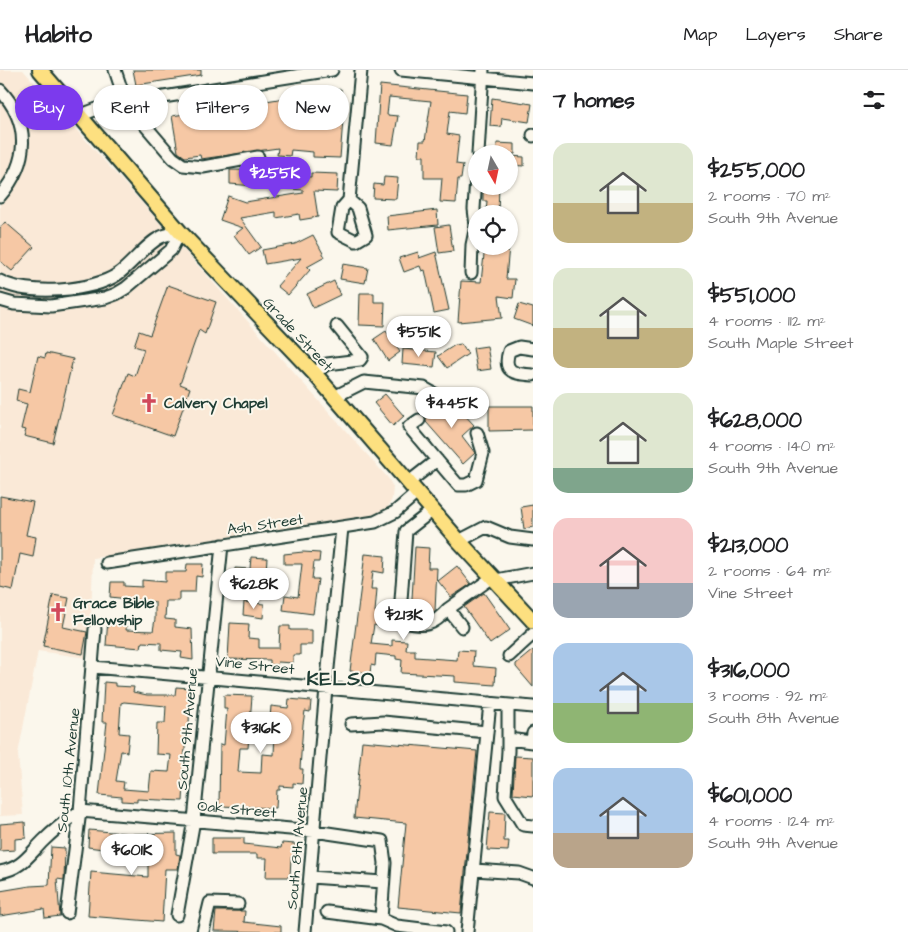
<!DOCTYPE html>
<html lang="en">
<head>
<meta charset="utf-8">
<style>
  body { margin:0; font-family:"Architects Daughter",sans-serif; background:#f2f2f2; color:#202124; height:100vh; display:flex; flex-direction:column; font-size:19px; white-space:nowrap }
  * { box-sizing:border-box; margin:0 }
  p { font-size:16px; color:#757577 }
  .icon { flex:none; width:28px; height:28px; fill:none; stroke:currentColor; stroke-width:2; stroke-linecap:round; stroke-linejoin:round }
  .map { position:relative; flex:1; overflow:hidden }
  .sheet { display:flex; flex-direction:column; background:#fff; width:375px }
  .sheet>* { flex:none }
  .top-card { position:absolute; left:15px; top:15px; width:442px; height:45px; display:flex; gap:10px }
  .needle { width:32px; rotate:171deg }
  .buttons { position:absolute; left:468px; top:75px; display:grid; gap:10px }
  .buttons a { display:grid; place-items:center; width:50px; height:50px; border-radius:50%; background:#fff; box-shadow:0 1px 4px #0004; font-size:25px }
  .price { position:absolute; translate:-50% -42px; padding:0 11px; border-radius:18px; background:#fff; color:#222; font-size:16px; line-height:32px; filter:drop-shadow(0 1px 2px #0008) }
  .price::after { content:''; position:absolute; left:50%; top:30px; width:15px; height:11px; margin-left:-8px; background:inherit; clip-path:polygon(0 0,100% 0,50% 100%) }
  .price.active { background:#7c3aed; color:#fff }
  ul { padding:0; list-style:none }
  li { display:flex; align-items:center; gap:15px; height:125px; padding:0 20px }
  li span { display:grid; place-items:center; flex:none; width:140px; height:100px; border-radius:15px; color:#555 }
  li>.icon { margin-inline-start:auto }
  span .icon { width:60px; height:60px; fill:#fffc; stroke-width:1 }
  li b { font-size:21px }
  h2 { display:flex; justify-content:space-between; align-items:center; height:60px; padding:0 20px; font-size:21px }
  .tag { padding:0 18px; border-radius:22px; background:#fff; box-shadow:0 1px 4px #0004; font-size:18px; line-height:45px }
  .tag.active { background:#7c3aed; color:#fff }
  header { display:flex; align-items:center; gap:30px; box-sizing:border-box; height:70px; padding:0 25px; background:#fff; border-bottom:1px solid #e0e0e0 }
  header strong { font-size:24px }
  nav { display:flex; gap:28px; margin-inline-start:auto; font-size:18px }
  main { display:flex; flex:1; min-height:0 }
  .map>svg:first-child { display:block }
</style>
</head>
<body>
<header>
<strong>Habito</strong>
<nav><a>Map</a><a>Layers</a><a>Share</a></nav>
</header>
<main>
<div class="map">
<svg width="533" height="862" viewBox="0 0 533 862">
  <rect width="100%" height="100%" fill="#fbf7ec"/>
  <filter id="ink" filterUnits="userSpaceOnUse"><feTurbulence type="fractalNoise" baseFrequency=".02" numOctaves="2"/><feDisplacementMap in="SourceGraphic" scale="10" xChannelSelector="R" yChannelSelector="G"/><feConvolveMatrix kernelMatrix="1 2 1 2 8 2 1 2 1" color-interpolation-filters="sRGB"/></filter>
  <g filter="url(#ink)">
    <path fill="#fae9d7" d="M0 0H23L388 408 393 417 392 429 388 437 373 445 93 488 91 550 87 588 38 581 18 684 23 745 0 746Z"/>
    <path fill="#f6c8a5" stroke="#1f3d34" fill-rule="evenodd" d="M133 0H201V5L136 15Z
      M380 15 467 24 465 43 450 41 447 64 459 66 456 94 463 95 461 109H458L456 133 440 132 442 108H424V86H419L420 71H425L431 31 389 27 387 45 398 46 393 75 376 73Z
      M341 19 344 37 340 88 313 87V82L291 80 290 86 277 85 278 78 201 89 200 85 185 87 178 82 172 46Z
      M492 28 532 34 529 52 502 48 501 57 490 56Z
      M497 73 515 74V84H496Z
      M510 86 524 87V96L509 95Z
      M230 100 290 101 289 106 311 107V103L338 104 337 122 314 121 318 147 300 150 299 144 276 148V142L240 148 261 177 249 185 234 165 243 158 220 150 228 126 245 132 303 123V120L230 114Z
      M384 107 398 108 396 129 373 128 374 114 383 115Z
      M483 116H499L498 144H486L487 131H483Z
      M437 140 438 155 388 160 387 146Z
      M5 152 34 177 12 201 0 191V158Z
      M449 155 453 181 439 183 435 157Z
      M313 165 325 187 307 197 310 200 288 225 277 216 301 188 265 194 262 180 295 174Z
      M485 176H509L506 209H515L513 228 499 226 502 248 458 252 461 211 481 212Z
      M418 182 419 188 436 182 449 240 434 243 425 200 422 201 420 196 404 202 399 188Z
      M343 194 368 198 365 213 340 209Z
      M334 211 340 225 313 238 307 224Z
      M168 215 216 232 205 264 199 260 180 314 190 318 173 366 113 345 128 303 135 306 144 279 134 276 139 261 150 265Z
      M360 223H374V232H385L384 256 359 255Z
      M519 234 533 238V256L514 249Z
      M386 261 400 282 388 291 374 269Z
      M461 274 468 284 447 298 438 286 455 275Z
      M487 276 491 299 477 301 473 278Z
      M403 279 436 282 434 297 402 294Z
      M46 283 73 289 53 373 24 366 26 360 21 359 27 334 16 331 18 319 30 322 38 286 45 288Z
      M385 324 404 346 393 356 374 333Z
      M448 327 474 355 462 366 475 383 463 394 426 352V347L439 334 444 333Z
      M489 336H533V360L489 361Z
      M0 426 33 432 26 465 36 467 33 487 20 484 13 520 0 517Z
      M533 435V457L524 459 521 437Z
      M415 477 429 478 428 498H437L435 541 423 547 411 546Z
      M303 482 320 483 319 492H314L312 509H318L313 544 283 540 285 525 298 527 302 494H284V484Z
      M365 484 385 486 384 503 373 501 371 519H377L375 542H383L382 556 374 555 371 574 392 576V570L407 571 406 580H415V587L457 590 458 580 474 581 473 596 496 598 495 615 455 612V606L401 603 402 590 396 589V586L376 584 375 596 371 595 370 603 350 601Z
      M251 487 267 488 266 501H252L251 521 234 520 235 498 250 499Z
      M187 494H203L202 507 196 506 195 522H179V531H166L165 549 175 550V557L192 559 193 590 181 588 182 582 161 580V573L142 572 141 578 106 575 108 549 127 550 126 560 153 561 155 549V532L110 527 111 512H124V516L142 517V510L165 512V502H186Z
      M457 496 471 514 451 527 438 511Z
      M484 523 510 560 490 574 464 537Z
      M53 525 69 528 63 557 87 562 83 584 43 576Z
      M244 532 264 534 263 548 243 545Z
      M230 553 249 554 248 568 259 569V578H279L280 556H290V560H312V575H300V585H293V593L278 592 277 595H270V590L228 589Z
      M533 580V617L516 597V594Z
      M104 612 115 613V616L134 617 133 622 147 625H175L176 617 190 618 189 656H187L182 714H184L183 731 137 729V732L122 731V727L99 725 107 652H102ZM124 632 166 636 165 653H157L156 684 171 685 169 702 151 701 149 721 123 719 124 712 116 711 121 681 127 682 129 664 119 663 121 633Z
      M224 625 252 626 248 678H240L238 702 261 703 262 684 274 685 275 661H269L271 636 288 638 289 629 311 631 310 642 305 641 303 654 300 699H303L302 714 293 713V717L280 716V720H277L276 738 219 736 220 674 224 675 227 639H224Z
      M362 671 477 681 461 843 398 837 406 753 354 748Z
      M515 686 533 687V726L513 724Z
      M490 742 505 743 504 771H509L508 781 487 780Z
      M25 752 26 768 15 769V780L0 781V754Z
      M89 760 133 764 176 763V784L180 785 178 799H165L162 852 88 846 91 802 148 807V786H109L110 780 88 777Z
      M212 768H244V774L281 778 282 773 295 774V787H291L290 807H266L267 788H257V784H212Z
      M51 777 65 778 64 810 57 809 60 846 45 848 44 839 0 846V821L30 816 49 815Z
      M216 841H245L244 852 281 856V862L214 861Z"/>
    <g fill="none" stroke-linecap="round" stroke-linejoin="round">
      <g stroke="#1f3d34" stroke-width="15">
        <path id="minor" d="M115 0 126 33 173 88 183 95 203 97 258 87
          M401 0 533 13
          M0 20C31 53 29 92 0 126
          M81 45 97 39 126 33 332 0
          M533 66V65
          M478 84 483 0
          M349 130 361 0
          M349 130 358 138 366 165 356 171 338 162 342 138Z
          M471 203 472 175 476 156 474 139 476 108
          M0 211C27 226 92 222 118 204 132 194 147 173 161 167 167 164 174 163 180 162
          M0 230 14 234 51 236 105 228 116 224 126 218 171 180 180 162
          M533 279 519 277 509 281C502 303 515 304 533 305
          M314 303 327 294 360 290 362 287 337 256
          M334 327 364 312 424 318 440 327
          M419 350 409 357 458 415H466L476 410 483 383 477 363
          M409 412 437 390
          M433 440 406 461 400 544 404 552C425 557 433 556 448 539
          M459 471 486 457 510 467 533 470
          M107 493 375 452 395 442 418 422
          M496 510 533 503
          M462 557 448 539 493 507
          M509 586 533 564
          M93 597 533 637
          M508 635V681L505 726 523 755 533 756
          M351 654 383 652 487 662
          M508 669 532 672 533 663
          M474 800 519 803 533 808
          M0 802C21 799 29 785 43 771 54 760 67 750 80 741L314 761 382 771 385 793 381 849 397 856 446 862
          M310 807 383 812
          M327 842 381 849
          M67 843 80 741 95 559
          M177 845 194 750 222 475
          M203 862 210 833 238 834
          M305 862 326 618 342 458
          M467 862 490 633"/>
      </g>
      <g stroke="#1f3d34" stroke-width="18">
        <path id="major" d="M40 0 180 162 314 303 459 471 533 551"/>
      </g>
      <use href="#minor" stroke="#fbf7ec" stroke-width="11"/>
      <use href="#major" stroke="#fde080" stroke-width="14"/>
    </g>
  </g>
  <defs>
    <g id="church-bare" transform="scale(1.5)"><path d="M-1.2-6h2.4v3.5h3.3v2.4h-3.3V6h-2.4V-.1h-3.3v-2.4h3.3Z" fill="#d1495b" stroke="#fbf7ec" stroke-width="2.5" paint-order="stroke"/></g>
  </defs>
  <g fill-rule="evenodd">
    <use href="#church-bare" x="149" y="333"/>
    <use href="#church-bare" x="58" y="542"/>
  </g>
  <g text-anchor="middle" stroke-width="4" stroke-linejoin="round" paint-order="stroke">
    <g font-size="15" fill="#1f3d34" stroke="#fbf7ec">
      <text transform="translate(298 264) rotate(47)" y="5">Grade Street</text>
      <text transform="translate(265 454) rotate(-8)" y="5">Ash Street</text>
      <text transform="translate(255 595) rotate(6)" y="5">Vine Street</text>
      <text transform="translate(187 659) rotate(-85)" y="5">South 9th Avenue</text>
      <text transform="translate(68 700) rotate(-84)" y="5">South 10th Avenue</text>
      <text transform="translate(237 739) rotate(5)" y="5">Oak Street</text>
      <text transform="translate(297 778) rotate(-85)" y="5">South 8th Avenue</text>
    </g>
    <g font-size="15" font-weight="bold" fill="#1f3d34" stroke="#fbf7ec" text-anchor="start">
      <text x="164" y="338">Calvery Chapel</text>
      <text x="73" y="538">Grace Bible<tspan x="73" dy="17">Fellowship</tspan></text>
    </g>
    <g font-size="20" font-weight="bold" letter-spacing="1" fill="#1f3d34" stroke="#fbf7ec">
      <text x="341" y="615">KELSO</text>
    </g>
  </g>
</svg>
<div class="buttons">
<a><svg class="needle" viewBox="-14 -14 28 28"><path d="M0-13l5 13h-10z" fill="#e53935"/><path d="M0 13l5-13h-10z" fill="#757577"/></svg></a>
<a><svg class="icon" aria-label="locate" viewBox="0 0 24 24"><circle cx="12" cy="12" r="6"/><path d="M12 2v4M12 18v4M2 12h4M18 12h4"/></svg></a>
</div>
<b class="price active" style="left:275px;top:129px">$255K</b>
<b class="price" style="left:419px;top:288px">$551K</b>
<b class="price" style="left:452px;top:359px">$445K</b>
<b class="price" style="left:254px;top:540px">$628K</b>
<b class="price" style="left:404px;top:571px">$213K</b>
<b class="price" style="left:261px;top:684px">$316K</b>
<b class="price" style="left:132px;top:806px">$601K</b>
<div class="top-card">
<a class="tag active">Buy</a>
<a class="tag">Rent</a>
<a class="tag">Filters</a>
<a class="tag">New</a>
</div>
</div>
<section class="sheet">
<h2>7 homes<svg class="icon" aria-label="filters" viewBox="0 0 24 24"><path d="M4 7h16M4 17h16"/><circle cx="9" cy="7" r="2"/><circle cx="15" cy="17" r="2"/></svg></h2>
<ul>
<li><span style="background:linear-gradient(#dfe7d0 60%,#c2b280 0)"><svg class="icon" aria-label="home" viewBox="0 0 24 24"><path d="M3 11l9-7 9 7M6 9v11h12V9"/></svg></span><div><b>$255,000</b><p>2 rooms · 70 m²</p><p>South 9th Avenue</p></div></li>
<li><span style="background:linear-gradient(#dfe7d0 60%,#c2b280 0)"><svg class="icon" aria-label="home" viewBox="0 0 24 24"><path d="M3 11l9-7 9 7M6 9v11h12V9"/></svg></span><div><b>$551,000</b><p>4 rooms · 112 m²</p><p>South Maple Street</p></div></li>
<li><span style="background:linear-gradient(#dfe7d0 75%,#7fa58c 0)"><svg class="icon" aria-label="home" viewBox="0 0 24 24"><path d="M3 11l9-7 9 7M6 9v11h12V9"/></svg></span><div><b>$628,000</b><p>4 rooms · 140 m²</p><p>South 9th Avenue</p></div></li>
<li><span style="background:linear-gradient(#f6c9c9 65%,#9aa5b1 0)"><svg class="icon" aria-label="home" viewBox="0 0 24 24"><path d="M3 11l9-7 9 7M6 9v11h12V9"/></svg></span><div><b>$213,000</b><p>2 rooms · 64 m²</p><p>Vine Street</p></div></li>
<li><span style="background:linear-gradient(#a9c7e8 60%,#8fb573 0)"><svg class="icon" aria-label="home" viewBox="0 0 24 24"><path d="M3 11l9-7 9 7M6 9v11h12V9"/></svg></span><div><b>$316,000</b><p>3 rooms · 92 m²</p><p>South 8th Avenue</p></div></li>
<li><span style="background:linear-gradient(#a9c7e8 65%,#b9a48a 0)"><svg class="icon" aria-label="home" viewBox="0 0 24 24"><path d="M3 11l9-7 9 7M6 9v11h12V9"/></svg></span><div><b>$601,000</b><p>4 rooms · 124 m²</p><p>South 9th Avenue</p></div></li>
</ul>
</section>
</main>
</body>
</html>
